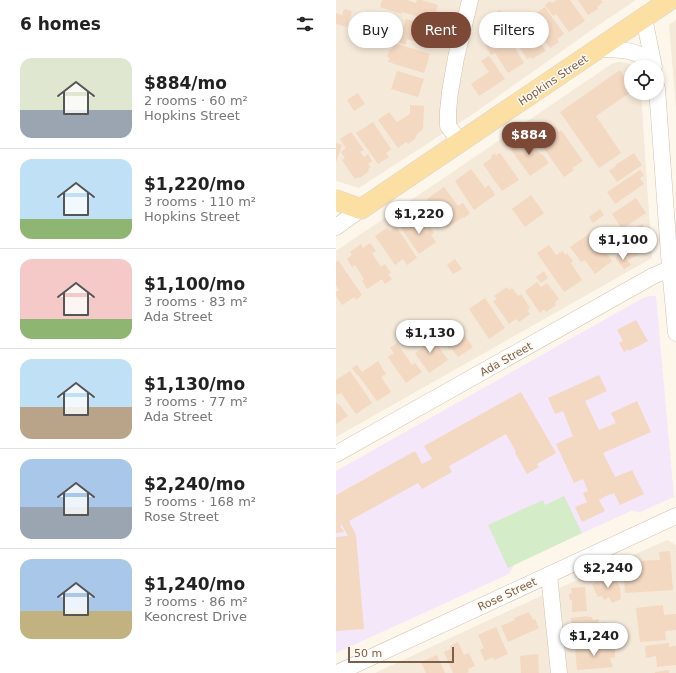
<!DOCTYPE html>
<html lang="en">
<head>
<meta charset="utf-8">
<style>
  body { margin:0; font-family:"DejaVu Sans",sans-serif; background:#f6f6f6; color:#222; height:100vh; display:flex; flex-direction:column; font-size:15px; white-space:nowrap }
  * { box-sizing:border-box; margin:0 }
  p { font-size:13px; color:#767676 }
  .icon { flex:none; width:22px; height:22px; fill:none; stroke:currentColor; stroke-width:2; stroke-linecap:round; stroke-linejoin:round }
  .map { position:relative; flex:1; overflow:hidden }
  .details { display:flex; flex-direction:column; background:#fff; width:336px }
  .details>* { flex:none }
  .top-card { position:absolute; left:12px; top:12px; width:268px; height:36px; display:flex; gap:8px }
  .buttons { position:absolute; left:288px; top:60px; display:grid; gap:8px }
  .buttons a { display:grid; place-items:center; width:40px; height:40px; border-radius:50%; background:#fff; box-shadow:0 2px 6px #0003; font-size:20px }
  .scale { position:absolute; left:12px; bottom:10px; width:106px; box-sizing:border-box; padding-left:4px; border:2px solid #7a5f4c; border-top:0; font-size:11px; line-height:14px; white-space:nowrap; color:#7a5f4c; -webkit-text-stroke:3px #fffaf2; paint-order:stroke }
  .price { position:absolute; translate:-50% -34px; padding:0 9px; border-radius:14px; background:#fff; color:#222; font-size:13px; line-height:26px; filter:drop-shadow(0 1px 2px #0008) }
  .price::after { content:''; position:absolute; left:50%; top:24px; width:12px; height:9px; margin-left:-6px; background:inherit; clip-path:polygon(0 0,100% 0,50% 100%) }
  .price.active { background:#7b4936; color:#fff }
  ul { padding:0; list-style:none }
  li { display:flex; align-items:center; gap:12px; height:100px; padding:0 20px }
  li+li { border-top:1px solid #e0e0e0 }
  li span { display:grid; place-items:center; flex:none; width:112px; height:80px; border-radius:12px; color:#555 }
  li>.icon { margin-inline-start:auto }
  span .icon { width:48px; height:48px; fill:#fffc; stroke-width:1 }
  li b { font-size:17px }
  h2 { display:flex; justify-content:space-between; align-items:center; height:48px; padding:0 20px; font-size:17px }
  .tag { padding:0 14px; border-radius:18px; background:#fff; box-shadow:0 2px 6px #0003; font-size:14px; line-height:36px }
  .tag.active { background:#7b4936; color:#fff }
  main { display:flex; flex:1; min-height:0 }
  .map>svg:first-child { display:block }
</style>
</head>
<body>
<main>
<section class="details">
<h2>6 homes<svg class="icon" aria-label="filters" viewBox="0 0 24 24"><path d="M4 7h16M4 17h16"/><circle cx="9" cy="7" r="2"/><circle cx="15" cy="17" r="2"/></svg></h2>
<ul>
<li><span style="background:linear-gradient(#dfe7d0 65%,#9aa5b1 0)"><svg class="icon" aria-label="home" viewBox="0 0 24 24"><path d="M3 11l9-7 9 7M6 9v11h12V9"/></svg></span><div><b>$884/mo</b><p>2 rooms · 60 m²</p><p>Hopkins Street</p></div></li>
<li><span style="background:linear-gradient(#bfe0f5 75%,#8fb573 0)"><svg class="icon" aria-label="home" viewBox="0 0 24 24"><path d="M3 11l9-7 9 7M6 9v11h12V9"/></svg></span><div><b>$1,220/mo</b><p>3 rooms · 110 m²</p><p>Hopkins Street</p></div></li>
<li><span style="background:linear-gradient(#f6c9c9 75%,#8fb573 0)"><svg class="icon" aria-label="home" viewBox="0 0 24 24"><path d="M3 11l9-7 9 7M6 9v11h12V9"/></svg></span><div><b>$1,100/mo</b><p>3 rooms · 83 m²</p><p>Ada Street</p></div></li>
<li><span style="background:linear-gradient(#bfe0f5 60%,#b9a48a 0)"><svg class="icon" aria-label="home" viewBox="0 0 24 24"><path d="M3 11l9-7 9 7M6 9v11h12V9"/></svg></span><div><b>$1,130/mo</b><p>3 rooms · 77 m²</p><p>Ada Street</p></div></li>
<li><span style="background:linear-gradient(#a9c7e8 60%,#9aa5b1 0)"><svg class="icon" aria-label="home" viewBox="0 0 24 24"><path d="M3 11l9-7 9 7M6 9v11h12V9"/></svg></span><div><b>$2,240/mo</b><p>5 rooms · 168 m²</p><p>Rose Street</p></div></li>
<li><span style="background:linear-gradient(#a9c7e8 65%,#c2b280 0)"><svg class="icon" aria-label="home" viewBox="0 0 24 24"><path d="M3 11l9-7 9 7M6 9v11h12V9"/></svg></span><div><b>$1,240/mo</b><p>3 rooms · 86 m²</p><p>Keoncrest Drive</p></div></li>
</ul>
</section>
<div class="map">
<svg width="340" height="673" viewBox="0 0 340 673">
  <rect width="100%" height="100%" fill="#fdf7eb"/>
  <path fill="#f5e9d9" d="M0 0H300L267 22 137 114 23 188 0 181Z
    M340 20V109L333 25Z
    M284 62 291 63 297 66 298 67H295V93H305L316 258 0 437V251L277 63Z
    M331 540 340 545V673H39L183 606Z"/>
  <path fill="#f4e7fa" d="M313 296H320L338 497 304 512 295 511 179 564 173 574 0 653V471L307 298Z"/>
  <path fill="#d5ecc8" d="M228 496 246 533 172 568 152 525 207 500 209 505Z"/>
  <path fill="#f3d8c2" d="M46 0H71L80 3 81 0H85L102 5 100 10 102 11 100 17H99L97 22 93 21 92 22 80 18 81 16 66 12V14L44 7Z
    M221 0H234L249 21 233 32 220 14 217 16 209 5 214 1 216 3Z
    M242 0H265L267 2 261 7 262 9 252 15Z
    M209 7 228 34 221 39 223 42 214 48 193 18Z
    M8 9 16 11 11 27 0 24V13L6 15Z
    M164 10 170 17 163 22 157 14Z
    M32 13 37 15 35 21 30 19Z
    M70 19 98 27 96 35H97L94 46 71 39 70 45 62 42Z
    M189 20 210 51 196 59 195 57 191 59 173 31Z
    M27 22 32 24 30 31 24 29Z
    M169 33 176 44 177 43 180 47 179 48 188 63 172 73 159 53 155 55 149 45Z
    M58 43 94 54 88 73 52 62 54 58 51 57 54 49H56Z
    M153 56 169 79 143 96 135 84 153 72 145 61Z
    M284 70 295 86V92L260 116 285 153 263 168 224 112Z
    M61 71 88 79 82 97 55 89Z
    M22 93 29 104 18 111 11 100Z
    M74 105 88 106 87 129 79 136 80 138 72 144 70 142 62 148 42 120 53 112 61 122 74 114Z
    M37 122 55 149 50 153 53 157 42 164 20 133Z
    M219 126 223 132 225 130 247 161 236 168 238 170 228 177 200 137 210 130 212 132Z
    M15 132 28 150 24 152 28 157 32 154 36 161 32 164 35 167 32 169 33 171 24 178 23 177 19 179 6 160 9 158 5 152 10 148 4 139Z
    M194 135 200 144 198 145 205 155 206 154 213 163 194 176 174 148Z
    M0 143 6 145 0 162Z
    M159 153 160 155 164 153 183 180 166 191 147 164 156 158 155 156Z
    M298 153 306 165 281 182 273 171 280 166 279 165Z
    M135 169 149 188 153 185 159 195 138 210 119 181Z
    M304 170 308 175 304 178 308 184 279 204 271 192Z
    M108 187 122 206 127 203 134 213 128 218 127 217 111 228 91 199Z
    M195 195 208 213 189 227 176 209Z
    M300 198 310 213 286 229 276 214Z
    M264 209 268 215 257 223 253 217Z
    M82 216 90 228 93 225 98 233 95 235 100 242 83 254 65 228Z
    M306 224 315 237 310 240 314 246 293 260 281 241Z
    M60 226 81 258 71 265 67 259 59 265 39 236 51 228 54 231Z
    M256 232 276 261 259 274 249 260 245 262 234 247Z
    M34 243 40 251 36 253 45 267 49 264 55 273 52 274 56 279 49 284 46 279 31 289 26 281 28 279 19 265 16 267 11 259 16 255 14 252 25 244 27 248Z
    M213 245 220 255 227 251 229 255 231 253 237 261 235 263 246 280 228 292 201 253Z
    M286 252 295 265 288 269 279 257Z
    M119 259 126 269 117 274 111 265Z
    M2 260 26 295 20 300 18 297 6 305 0 296V292L3 290 0 285V262Z
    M208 271 212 278 205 283 200 277Z
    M201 282 205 287 211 283 223 299 219 302 220 305 210 312 208 309 204 313 189 291Z
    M171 287 173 290 176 288 182 296 185 294 194 308 191 310 194 314 183 322 180 319 173 324 157 301 161 299 158 296Z
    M149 298 169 328 153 339 133 309Z
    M300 320 312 341 293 351 292 349 288 352 283 343 287 341 281 330Z
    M119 322 137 347 122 357 115 348 113 349 100 331 107 327 108 329 114 325 116 328 119 326 117 324Z
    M85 327 88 333 79 339 75 333Z
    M88 334 90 337 94 334 112 360 93 373 79 353 87 348 81 339Z
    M61 343 76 365 79 363 86 372 70 383 52 357 58 353 54 348Z
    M42 361 50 374 45 377 55 392 41 401 22 375H21L16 368 21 365 26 372Z
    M14 371 36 403 20 414 5 393 1 395 0 393V380Z
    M263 375 271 391 249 401 263 430 280 423 275 413 301 401 315 432 267 453 279 477 296 470 308 494 284 505 278 493 270 496 263 500 269 511 246 522 239 507 251 502 247 493 252 491 247 479 238 483 220 444 237 436 227 411 219 414 212 398Z
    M185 392 220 453 201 464 203 467 191 474 179 453 180 452 170 434 113 466 116 472 86 489 82 483 13 521 20 535 28 629 0 631V537L12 536 6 525 4 526 8 532 0 533V495L79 451 86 464 96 459 88 446Z
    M0 402 2 405 3 404 12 416 0 424Z
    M334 551 337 590 289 593 287 568 302 566 301 561 324 560 323 552Z
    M278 575 284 588 285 599 276 603 273 597 268 600 266 596 262 597 256 584 262 581 263 582 268 580 267 578 271 576 272 578Z
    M249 587 251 611 236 612V600H234L233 594 236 593 235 588Z
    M327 605 328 615 340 614V630L329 631 330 640 304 642 300 608Z
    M193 612 197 620 199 619 203 628 172 642 165 626 179 620 178 618Z
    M251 616V617H256L257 620 263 619V623L271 622 272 635 265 636V639L244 641 243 635H241V626H236L235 618Z
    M160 627 172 654 158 660 157 657 149 661 144 650 148 648 142 635Z
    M122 642 128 655 133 653 139 666 132 669 133 672 131 673H117L108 652 115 649 114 646Z
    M333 643V647L340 646V665L321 667 320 656 310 658 309 646Z
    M271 644V647H273L274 649H279V657L274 658 275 663H276L277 667 241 670 239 647Z
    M202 654 203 673H185L184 656Z
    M101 655 109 673H90L85 662Z
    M333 670V673H319V672Z"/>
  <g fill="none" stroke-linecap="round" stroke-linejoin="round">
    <g stroke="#d1c0af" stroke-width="17">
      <path id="minor" d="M308 18 318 67
        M262 49C277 50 297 48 309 59 311 61 313 65 315 67
        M321 88 334 268 340 333
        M124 142 112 126V111L114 92 120 58 134 0
        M0 227 25 209
        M0 454 317 276 340 266
        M213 575 223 673
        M1 673 340 516"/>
    </g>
    <g stroke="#dcd5d0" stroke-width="21">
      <path id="major" d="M0 200 25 209 334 0"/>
    </g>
    <use href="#minor" stroke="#fff" stroke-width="16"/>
    <use href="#major" stroke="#fcdfa3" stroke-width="20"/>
  </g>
  <g text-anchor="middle" stroke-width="3" stroke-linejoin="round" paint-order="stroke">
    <g font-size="11" fill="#7a5f4c" stroke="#fffaf2">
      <text transform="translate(217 80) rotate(-34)" y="4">Hopkins Street</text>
      <text transform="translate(170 359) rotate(-29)" y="4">Ada Street</text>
      <text transform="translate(171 594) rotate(-25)" y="4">Rose Street</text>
    </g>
  </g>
</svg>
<div class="buttons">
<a><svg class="icon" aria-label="locate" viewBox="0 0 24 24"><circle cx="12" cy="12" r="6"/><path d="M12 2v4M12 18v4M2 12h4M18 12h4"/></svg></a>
</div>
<div class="scale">50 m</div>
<b class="price active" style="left:193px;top:156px">$884</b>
<b class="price" style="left:83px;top:235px">$1,220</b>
<b class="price" style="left:287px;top:261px">$1,100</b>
<b class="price" style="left:94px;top:354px">$1,130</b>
<b class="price" style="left:272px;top:589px">$2,240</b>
<b class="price" style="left:258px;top:657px">$1,240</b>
<div class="top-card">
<a class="tag">Buy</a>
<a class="tag active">Rent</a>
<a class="tag">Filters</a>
</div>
</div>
</main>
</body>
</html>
